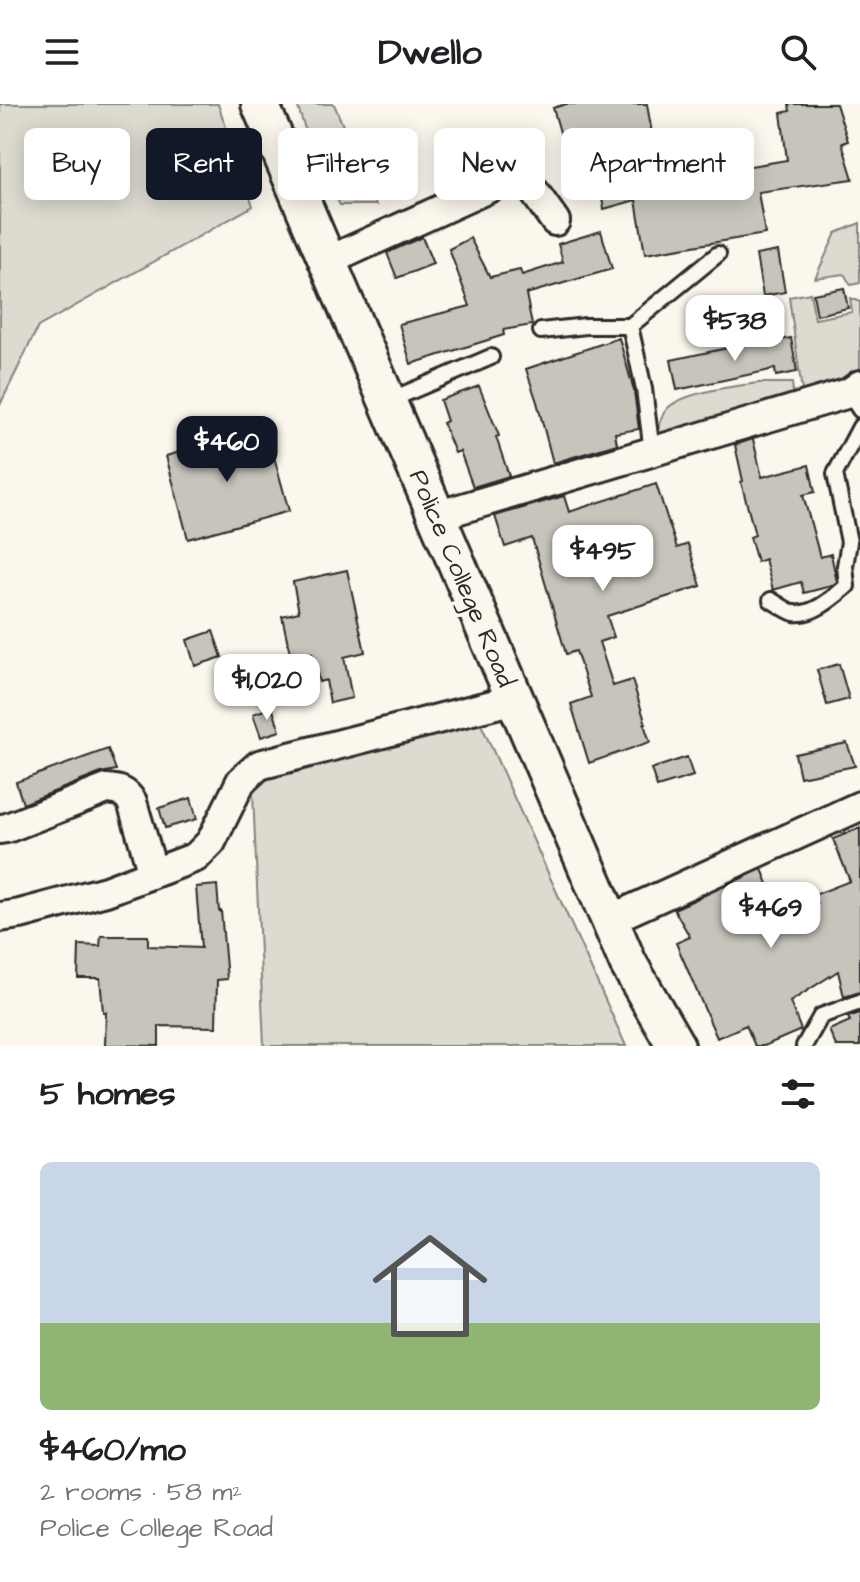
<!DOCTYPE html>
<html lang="en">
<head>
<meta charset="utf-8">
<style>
  body { margin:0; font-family:"Architects Daughter",sans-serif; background:#f6f6f6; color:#202124; height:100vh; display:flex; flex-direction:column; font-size:30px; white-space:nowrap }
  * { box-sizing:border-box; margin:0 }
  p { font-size:26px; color:#757577 }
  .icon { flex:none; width:44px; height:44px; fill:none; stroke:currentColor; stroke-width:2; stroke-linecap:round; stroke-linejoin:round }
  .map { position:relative; height:942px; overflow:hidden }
  .drawer { display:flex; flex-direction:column; background:#fff; flex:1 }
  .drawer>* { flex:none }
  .top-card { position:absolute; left:24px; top:24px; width:812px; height:72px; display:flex; gap:16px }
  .price { position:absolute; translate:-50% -68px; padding:0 18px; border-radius:16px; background:#fff; color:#222; font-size:26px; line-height:52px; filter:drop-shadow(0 2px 4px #0008) }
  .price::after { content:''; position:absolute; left:50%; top:48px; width:24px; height:18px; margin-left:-12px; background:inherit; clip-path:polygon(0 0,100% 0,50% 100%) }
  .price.active { background:#111827; color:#fff }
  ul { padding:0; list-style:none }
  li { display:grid; align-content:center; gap:16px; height:424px; padding:0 40px }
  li+li { border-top:2px solid #e0e0e0 }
  li span { display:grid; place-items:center; height:248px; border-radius:12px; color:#555 }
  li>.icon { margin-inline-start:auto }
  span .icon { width:144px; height:144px; fill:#fffc; stroke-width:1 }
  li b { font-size:34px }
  h2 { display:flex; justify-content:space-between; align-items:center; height:96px; padding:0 40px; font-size:34px }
  .tag { padding:0 28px; border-radius:12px; background:#fff; box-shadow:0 4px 20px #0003; font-size:28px; line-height:72px }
  .tag.active { background:#111827; color:#fff }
  header { display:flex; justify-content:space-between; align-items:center; height:104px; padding:0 40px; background:#fff; font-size:36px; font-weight:700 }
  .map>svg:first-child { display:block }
</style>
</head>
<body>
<header><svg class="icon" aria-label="menu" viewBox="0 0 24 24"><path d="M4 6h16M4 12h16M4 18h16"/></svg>Dwello<svg class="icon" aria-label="search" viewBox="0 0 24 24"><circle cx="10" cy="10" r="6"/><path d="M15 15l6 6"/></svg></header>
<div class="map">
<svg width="860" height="942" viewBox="0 0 860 942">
  <rect width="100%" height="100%" fill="#fbf7ec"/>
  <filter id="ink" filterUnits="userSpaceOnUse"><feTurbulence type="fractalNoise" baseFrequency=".0125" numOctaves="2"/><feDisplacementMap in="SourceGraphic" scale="16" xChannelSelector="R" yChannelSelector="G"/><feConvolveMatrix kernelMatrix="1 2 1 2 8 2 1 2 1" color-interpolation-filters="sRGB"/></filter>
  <g filter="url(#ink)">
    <path fill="#dddad0" stroke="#84827e" stroke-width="2" d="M0 0H218L253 102 38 223 0 301Z
      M297 0H334L376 101H340C323 69 307 36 297 0Z
      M860 119V179L851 181 844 170 815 174 836 129Z
      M810 189 815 215 852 208 850 194 860 198V264L826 287 803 295 789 193Z
      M759 279H792L794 296 656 336C658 327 660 313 666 306 680 288 737 282 759 279Z
      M481 620 626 942H264L253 689 273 669Z"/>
    <path fill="#c7c4bc" stroke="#2b2b2b" stroke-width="2" d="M566 0H647L660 77 787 56 781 9 790 7 789 0H836L848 37 842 39 853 75 758 88 765 130 645 150 636 96 604 105 591 41 566 49 553 4Z
      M601 127 612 165 526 190 532 221 503 226 504 231 411 260 399 220 470 202 449 145 470 134 490 173 520 166 522 171 563 158 558 140Z
      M422 133 433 160 397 174 387 149Z
      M778 147 785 188 763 192 756 151Z
      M844 184 848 204 817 211 813 190Z
      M619 234 634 287 639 325 615 329 617 340 553 359 537 298 526 265Z
      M791 234 797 268 776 272 775 265 677 286 671 256 760 237V240Z
      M479 282 499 332 496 333 509 372 473 383 460 347 455 349 443 319 447 317 440 296Z
      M266 324 289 407 188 435 166 352Z
      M753 335 762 373 809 361 815 388 803 391 820 453 831 450 837 478 831 482 804 489 801 478 773 486 765 455 757 458 750 433 755 431 741 378 743 377 735 341Z
      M656 380 677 444 688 440 701 482 607 512 614 533 599 538 613 582 632 576 646 620H644L650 638 589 659 571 600 591 593 576 547 566 550 532 434 505 443 495 412 564 392 569 408Z
      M347 466 365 548 344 553 352 594 330 599 326 576 319 578 312 549 291 554 282 512 299 508 293 478Z
      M213 527 222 553 195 562 187 536Z
      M839 560 849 595 827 601 817 566Z
      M272 603 280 627 261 633 253 610Z
      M847 639 855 662 800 673 795 650Z
      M108 645 116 666 101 669 23 700 16 678Z
      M687 653 693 672 657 683 651 665Z
      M191 694 197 715 165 724 159 704Z
      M860 724V888L844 893 838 867 790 898 801 926 764 942H755L746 921 717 934 676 839 690 833 674 805 762 765 782 814 818 800 814 791 850 777 833 735Z
      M217 781 219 807H221L227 875 217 876 216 923 159 922V942L105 941 106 908H103L100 874H78L79 841 100 842 101 832H148V842L201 844 196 783Z
      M860 909V942H836L829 926 850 917 848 913Z"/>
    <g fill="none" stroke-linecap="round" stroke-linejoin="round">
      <g stroke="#2b2b2b" stroke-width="20">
        <path id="service" d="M541 227 586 222H630
          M849 289 860 306
          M388 297 491 253
          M652 348 644 285 630 222 718 150
          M771 496C778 500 787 507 794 509 813 512 834 493 847 482L845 462 849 438 835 370 860 323
          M804 942 821 912 860 898"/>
      </g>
      <g stroke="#2b2b2b" stroke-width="34">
        <path id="minor" d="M328 157 515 72 526 76 555 117
          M436 412 849 289 860 281
          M0 725 7 724 107 685C119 686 125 687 132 698L153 769
          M0 813 20 810 106 787 196 753 211 738 241 677 259 661 515 595
          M609 816 860 702"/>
      </g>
      <g stroke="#2b2b2b" stroke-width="42">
        <path id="tertiary" d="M260 0 628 859 676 942"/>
      </g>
      <use href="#service" stroke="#fbf7ec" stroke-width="14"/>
      <use href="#minor" stroke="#fbf7ec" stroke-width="28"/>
      <use href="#tertiary" stroke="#fbf7ec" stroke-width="36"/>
    </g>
  </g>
  <g text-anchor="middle" stroke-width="7" stroke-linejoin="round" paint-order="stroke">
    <g font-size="26" fill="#2b2b2b" stroke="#fbf7ec">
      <text transform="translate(463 474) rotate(67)" y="9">Police College Road</text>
    </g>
  </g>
</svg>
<b class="price" style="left:735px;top:259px">$538</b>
<b class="price active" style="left:227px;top:380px">$460</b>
<b class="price" style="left:603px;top:489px">$495</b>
<b class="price" style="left:267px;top:618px">$1,020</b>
<b class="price" style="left:771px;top:846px">$469</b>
<div class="top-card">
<a class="tag">Buy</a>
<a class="tag active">Rent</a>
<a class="tag">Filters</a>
<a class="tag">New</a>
<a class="tag">Apartment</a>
</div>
</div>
<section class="drawer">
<h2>5 homes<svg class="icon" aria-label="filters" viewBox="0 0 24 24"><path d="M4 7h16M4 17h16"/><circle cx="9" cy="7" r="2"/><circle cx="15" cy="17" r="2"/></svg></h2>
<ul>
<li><span style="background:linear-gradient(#c9d6e8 65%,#8fb573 0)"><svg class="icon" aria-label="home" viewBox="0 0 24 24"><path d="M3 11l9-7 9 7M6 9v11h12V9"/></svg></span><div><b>$460/mo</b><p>2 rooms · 58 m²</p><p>Police College Road</p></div></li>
</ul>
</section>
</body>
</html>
